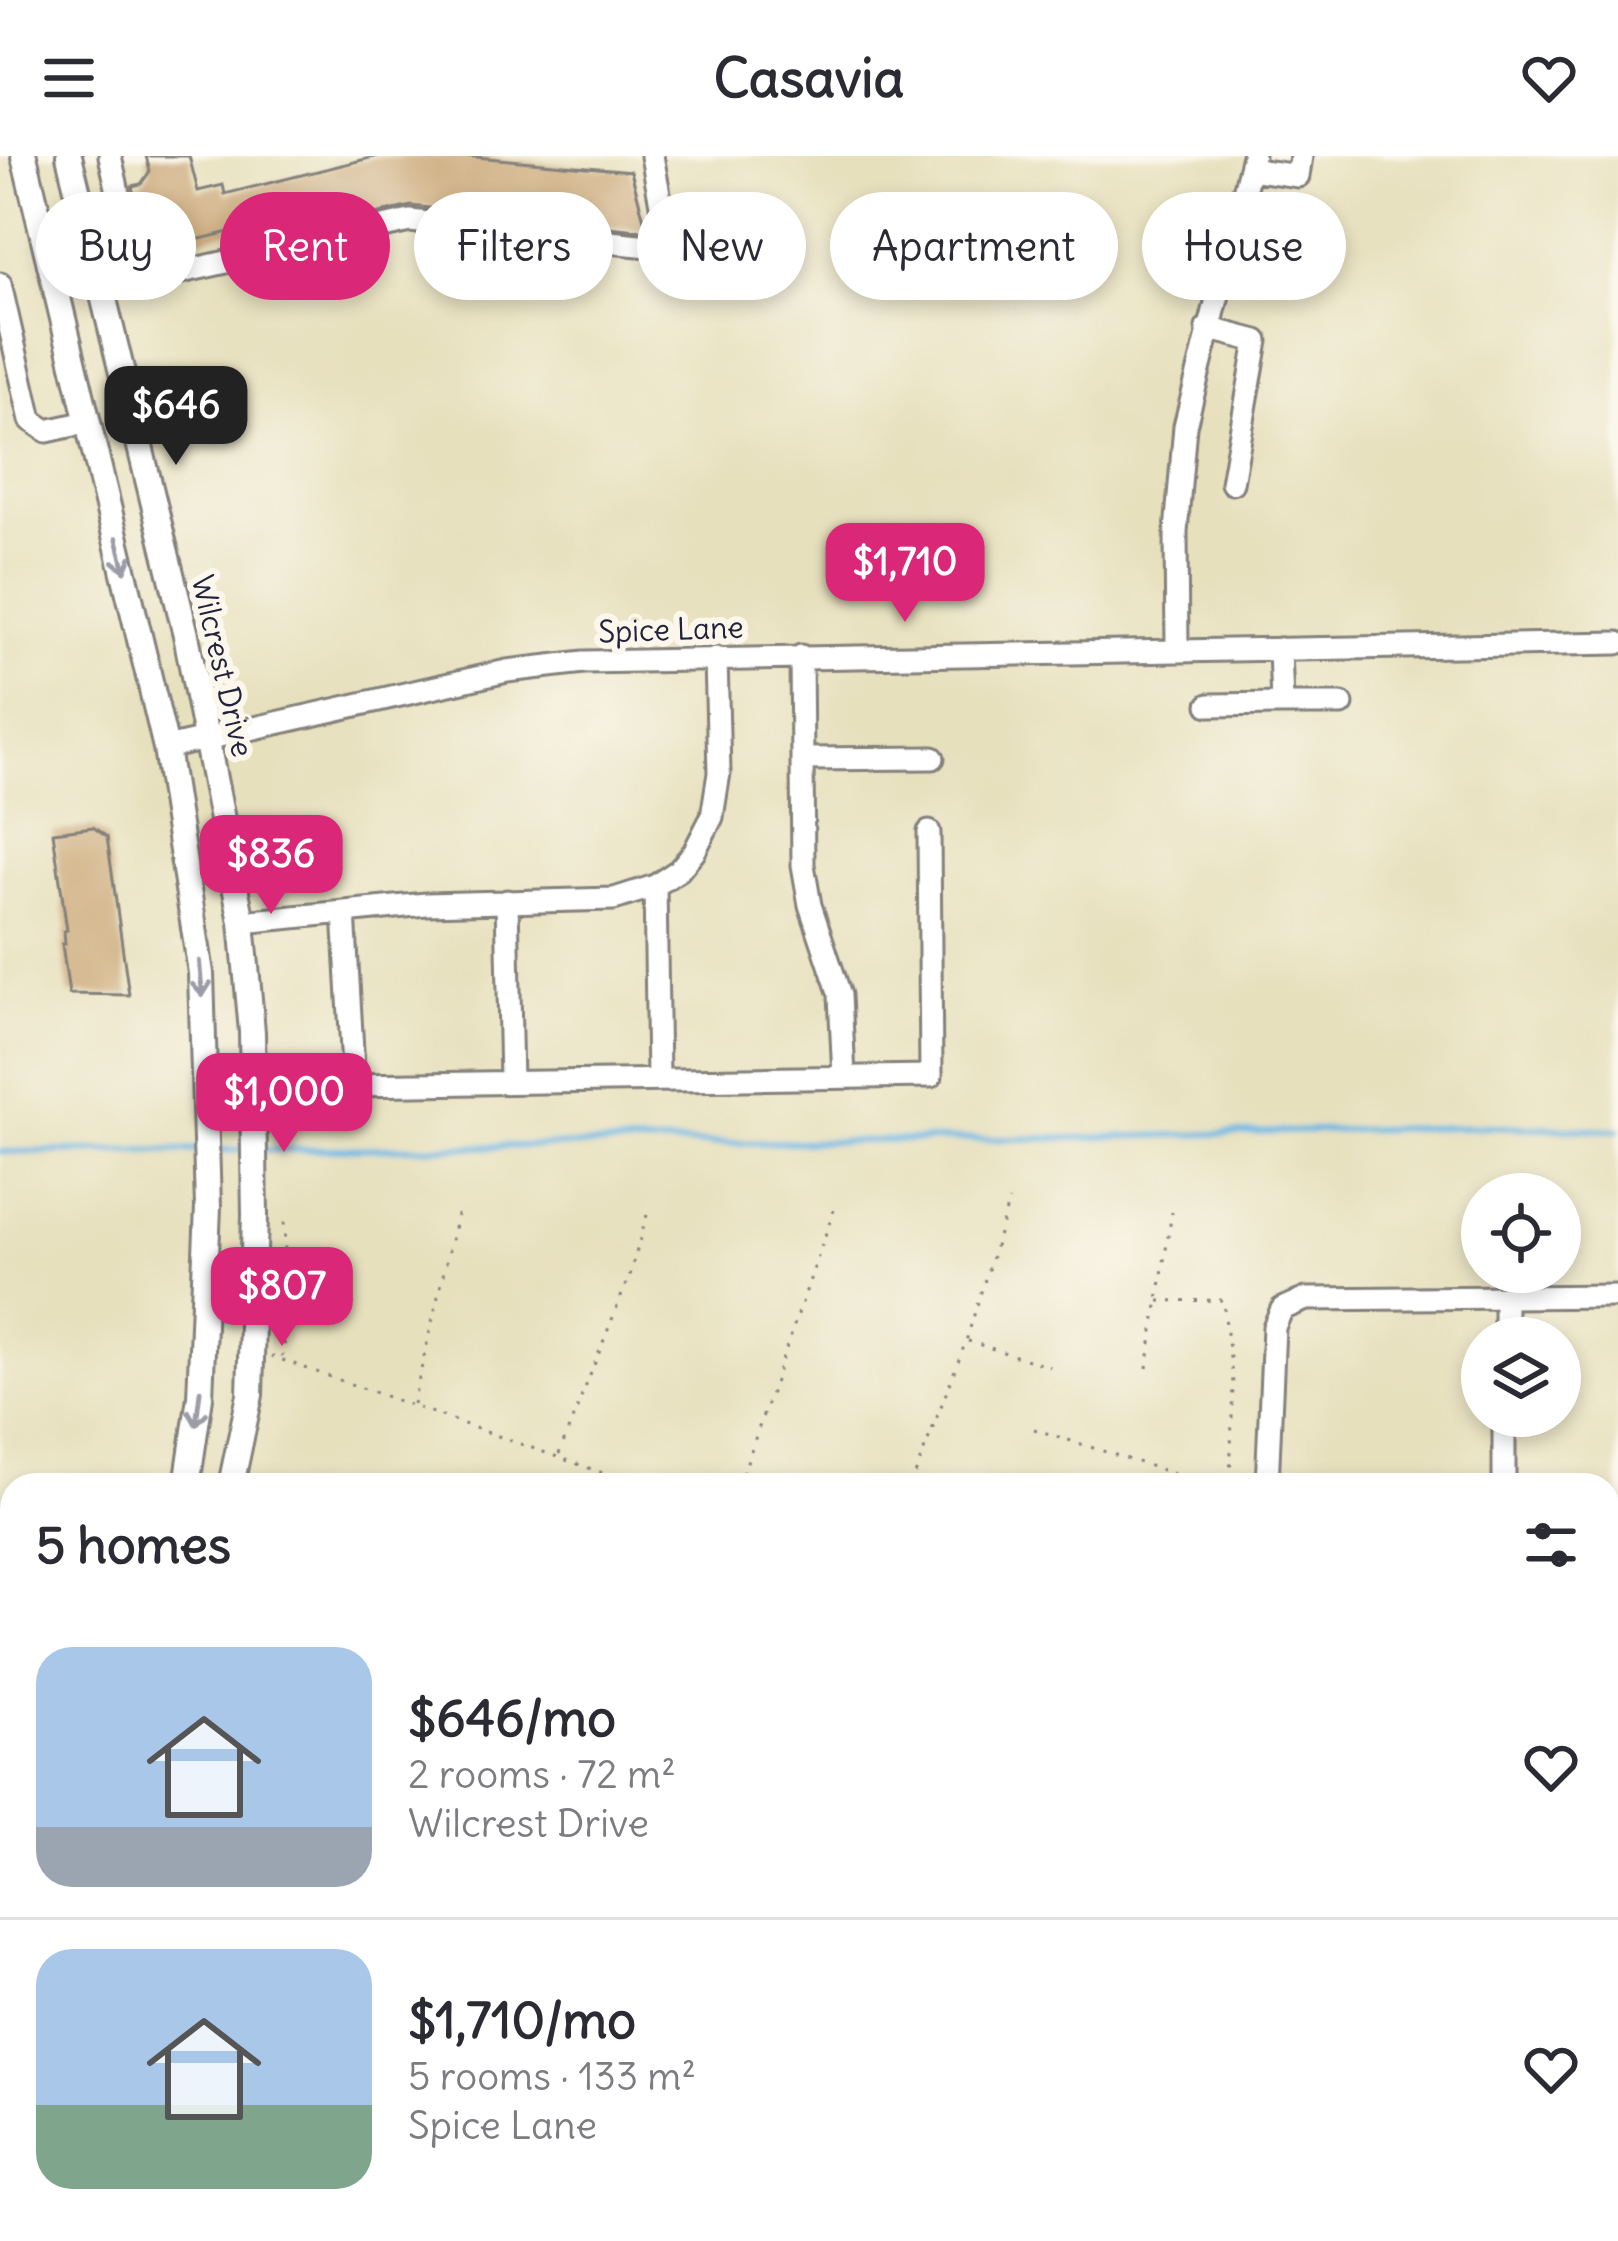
<!DOCTYPE html>
<html lang="en">
<head>
<meta charset="utf-8">
<style>
  body { margin:0; font-family:Delius,sans-serif; background:#f2f2f3; color:#2b2b33; height:100vh; display:flex; flex-direction:column; font-size:45px; white-space:nowrap }
  * { box-sizing:border-box; margin:0 }
  p { font-size:39px; color:#7c7c81 }
  .icon { flex:none; width:66px; height:66px; fill:none; stroke:currentColor; stroke-width:2; stroke-linecap:round; stroke-linejoin:round }
  .map { position:relative; flex:1; overflow:hidden }
  .side { position:absolute; left:0px; top:1317px; width:1620px; height:768px; display:flex; flex-direction:column; background:#fff; border-radius:36px 36px 0 0; box-shadow:0 6px 18px #0003 }
  .side>* { flex:none }
  .banner { position:absolute; left:36px; top:36px; width:1548px; height:108px; display:flex; gap:24px }
  .buttons { position:absolute; left:1461px; top:1017px; display:grid; gap:24px }
  .buttons a { display:grid; place-items:center; width:120px; height:120px; border-radius:50%; background:#fff; box-shadow:0 6px 18px #0003; font-size:60px }
  .price { position:absolute; translate:-50% -102px; padding:0 27px; border-radius:24px; background:#db2777; color:#fff; font-size:39px; line-height:78px; filter:drop-shadow(0 3px 6px #0008) }
  .price::after { content:''; position:absolute; left:50%; top:72px; width:36px; height:27px; margin-left:-18px; background:inherit; clip-path:polygon(0 0,100% 0,50% 100%) }
  .price.current { background:#222; color:#fff }
  ul { padding:0; list-style:none }
  li { display:flex; align-items:center; gap:36px; height:300px; padding:0 36px }
  li+li { border-top:3px solid #e1e1e2 }
  li span { display:grid; place-items:center; flex:none; width:336px; height:240px; border-radius:36px; color:#555 }
  li>.icon { margin-inline-start:auto }
  span .icon { width:144px; height:144px; fill:#fffc; stroke-width:1 }
  li b { font-size:51px }
  h2 { display:flex; justify-content:space-between; align-items:center; height:144px; padding:0 36px; font-size:51px }
  .tag { padding:0 42px; border-radius:54px; background:#fff; box-shadow:0 6px 18px #0003; font-size:42px; line-height:108px }
  .tag.current { background:#db2777; color:#fff }
  header { display:flex; justify-content:space-between; align-items:center; height:156px; padding:0 36px; background:#fff; font-size:54px; font-weight:800 }
  .map>svg:first-child { display:block }
</style>
</head>
<body>
<header><svg class="icon" aria-label="menu" viewBox="0 0 24 24"><path d="M4 6h16M4 12h16M4 18h16"/></svg>Casavia<svg class="icon" aria-label="heart" viewBox="0 0 24 24"><path d="M12 20l-8-8c-3-5 5-10 8-4 3-6 11-1 8 4z"/></svg></header>
<div class="map">
<svg width="1618" height="2085" viewBox="0 0 1618 2085">
  <rect width="100%" height="100%" fill="#fbf7ec"/>
  <filter id="ink" filterUnits="userSpaceOnUse"><feTurbulence type="fractalNoise" baseFrequency=".00833" numOctaves="2"/><feDisplacementMap in="SourceGraphic" scale="24" xChannelSelector="R" yChannelSelector="G"/><feConvolveMatrix kernelMatrix="1 2 1 2 8 2 1 2 1" color-interpolation-filters="sRGB"/></filter>
  <filter id="wash" filterUnits="userSpaceOnUse"><feTurbulence type="fractalNoise" baseFrequency=".004" numOctaves="4" result="noise"/><feDisplacementMap in="SourceGraphic" scale="48" xChannelSelector="R" yChannelSelector="G"/><feGaussianBlur stdDeviation="2.7" result="paint"/><feColorMatrix in="noise" values="0 0 0 0 0 0 0 0 0 0 0 0 0 0 0 0 0 1.4 0 .05"/><feComposite in="paint" operator="in"/></filter>
  <g filter="url(#wash)">
    <rect width="100%" height="100%" fill="#e7e0bd"/>
    <g fill="none" stroke-linecap="round" stroke-linejoin="round">
      <path stroke="#6ab6e3" stroke-width="6" d="M214 994H248
        M262 994 1071 982 1489 970 1618 974
        M0 996 200 994"/>
    </g>
    <g id="blocks">
      <path fill="#cba979" d="M146 0H189L198 35 223 29 225 38 378 0H465L631 15 647 75 411 50 244 87 241 73 184 87 177 62 141 70 132 30 141 28 150 15Z
        M93 671 107 681 129 839 69 838 62 788H65L64 775 67 774 53 676Z"/>
    </g>
  </g>
  <g filter="url(#ink)">
    <use href="#blocks" fill-opacity="0" stroke="#84817c" stroke-width="3"/>
    <g fill="none" stroke-linecap="round" stroke-linejoin="round">
      <g stroke="#84817c" stroke-width="27">
        <path id="minor" d="M110 0 136 117
          M1250 13 1298 20 1301 0
          M100 126 136 117 168 119 410 65 648 90 668 86 652 0
          M0 128 31 264 47 275 87 266
          M1207 172 1257 185 1232 327
          M1177 495 1176 376 1185 270 1253 0
          M801 500 803 709 810 749 840 839 844 921
          M1282 548H1342
          M1209 549 1282 548 1280 493
          M166 592 507 515 584 506 1618 487
          M802 603 933 602
          M655 730 658 923
          M507 745 511 925
          M344 756 354 929 931 920 929 676
          M242 766 426 748 614 743 655 730 679 714 694 696 712 661 719 617 716 502
          M1505 1182V1141
          M1267 1329 1274 1171 1282 1153 1306 1143 1617 1140
          M1504 1329V1260
          M0 1493 12 1497
          M1608 1817 1618 1820
          M5 1887 12 1924
          M252 2073 288 2085
          M769 2073 778 2085
          M1376 2073 1381 2085
          M827 2085 845 2073
          M1081 2085 1082 2073
          M1434 2085 1459 2073"/>
      </g>
      <g stroke="#84817c" stroke-width="30">
        <path id="major" d="M24 0 166 592 201 817 208 1051 200 1241 187 1329
          M69 0 186 479 242 766 252 876 255 1059 250 1239 231 1329
          M59 2085V2073
          M99 2085 100 2073"/>
      </g>
      <path stroke="#84817c" stroke-width="3" stroke-dasharray="3 9" stroke-linecap="butt" d="M1159 1145 1223 1144 1233 1227 1230 1329
        M968 1185 1050 1211
        M271 1200 637 1329
        M282 1201 287 1173 284 1059
        M1147 1212 1172 1056
        M413 1248 458 1055
        M1034 1273 1209 1329
        M559 1298 630 1118 649 1052
        M739 1329 836 1048
        M911 1329 966 1185 1009 1045"/>
      <use href="#minor" stroke="#fff" stroke-width="21"/>
      <use href="#major" stroke="#fff" stroke-width="24"/>
    </g>
    <defs><path id="oneway-shaft" d="M-6 0H5M1.5-3L5.5 0L1.5 3" fill="none" stroke-width="1.6" stroke-linecap="round" stroke-linejoin="round" transform="scale(3)"/></defs>
    <g stroke="#9c9ca7">
      <use href="#oneway-shaft" transform="translate(121 399) rotate(76)"/>
      <use href="#oneway-shaft" transform="translate(201 823) rotate(85)"/>
      <use href="#oneway-shaft" transform="translate(198 1252) rotate(97)"/>
    </g>
  </g>
  <g text-anchor="middle" stroke-width="12" stroke-linejoin="round" paint-order="stroke">
    <g font-size="30" fill="#22223b" stroke="#fbf7ec">
      <text transform="translate(671 474) rotate(-2)" y="10">Spice Lane</text>
      <text transform="translate(222 510) rotate(77)" y="10">Wilcrest Drive</text>
    </g>
  </g>
</svg>
<div class="buttons">
<a><svg class="icon" aria-label="locate" viewBox="0 0 24 24"><circle cx="12" cy="12" r="6"/><path d="M12 2v4M12 18v4M2 12h4M18 12h4"/></svg></a>
<a><svg class="icon" aria-label="layers" viewBox="0 0 24 24"><path d="M12 4l9 5-9 5-9-5zM3 14l9 5 9-5"/></svg></a>
</div>
<b class="price current" style="left:176px;top:312px">$646</b>
<b class="price" style="left:905px;top:469px">$1,710</b>
<b class="price" style="left:271px;top:761px">$836</b>
<b class="price" style="left:284px;top:999px">$1,000</b>
<b class="price" style="left:282px;top:1193px">$807</b>
<div class="banner">
<a class="tag">Buy</a>
<a class="tag current">Rent</a>
<a class="tag">Filters</a>
<a class="tag">New</a>
<a class="tag">Apartment</a>
<a class="tag">House</a>
</div>
<section class="side">
<h2>5 homes<svg class="icon" aria-label="filters" viewBox="0 0 24 24"><path d="M4 7h16M4 17h16"/><circle cx="9" cy="7" r="2"/><circle cx="15" cy="17" r="2"/></svg></h2>
<ul>
<li><span style="background:linear-gradient(#a9c7e8 75%,#9aa5b1 0)"><svg class="icon" aria-label="home" viewBox="0 0 24 24"><path d="M3 11l9-7 9 7M6 9v11h12V9"/></svg></span><div><b>$646/mo</b><p>2 rooms · 72 m²</p><p>Wilcrest Drive</p></div><svg class="icon" aria-label="heart" viewBox="0 0 24 24"><path d="M12 20l-8-8c-3-5 5-10 8-4 3-6 11-1 8 4z"/></svg></li>
<li><span style="background:linear-gradient(#a9c7e8 65%,#7fa58c 0)"><svg class="icon" aria-label="home" viewBox="0 0 24 24"><path d="M3 11l9-7 9 7M6 9v11h12V9"/></svg></span><div><b>$1,710/mo</b><p>5 rooms · 133 m²</p><p>Spice Lane</p></div><svg class="icon" aria-label="heart" viewBox="0 0 24 24"><path d="M12 20l-8-8c-3-5 5-10 8-4 3-6 11-1 8 4z"/></svg></li>
</ul>
</section>
</div>
</body>
</html>
